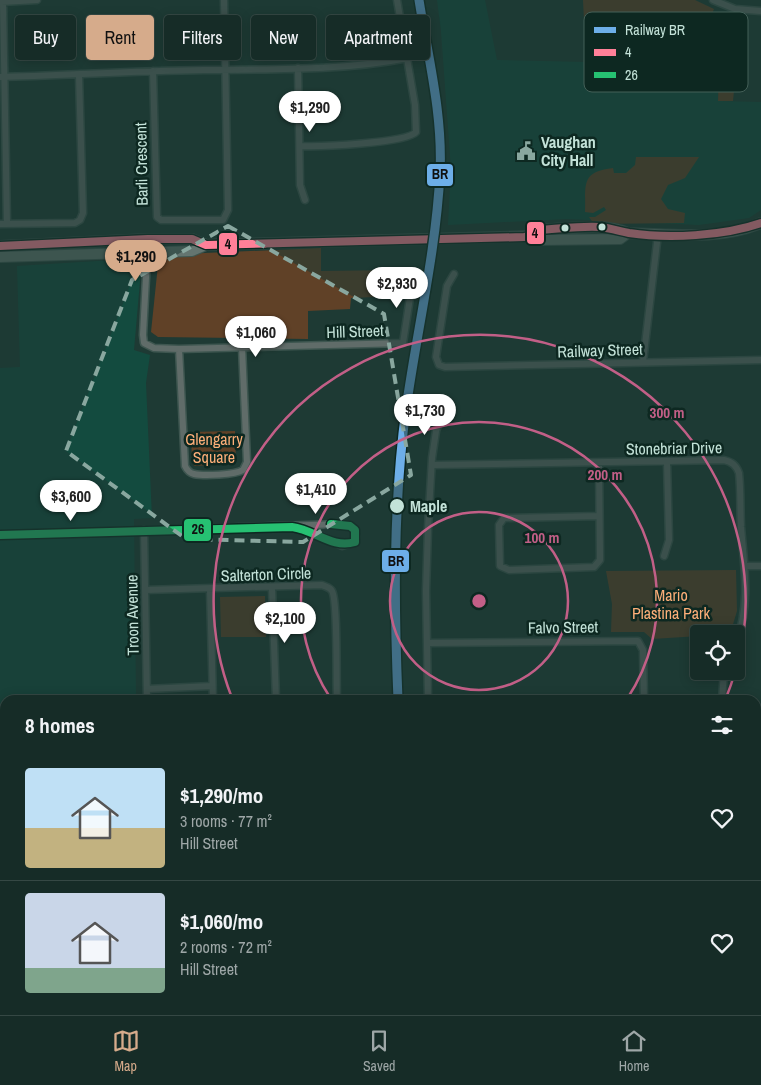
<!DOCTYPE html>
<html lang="en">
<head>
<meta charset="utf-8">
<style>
  body { margin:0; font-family:"Archivo Narrow",sans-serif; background:#233833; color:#f1f3f6; height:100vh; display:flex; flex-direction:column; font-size:19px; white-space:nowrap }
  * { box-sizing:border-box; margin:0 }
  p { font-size:16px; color:#9ea7a7 }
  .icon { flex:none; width:28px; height:28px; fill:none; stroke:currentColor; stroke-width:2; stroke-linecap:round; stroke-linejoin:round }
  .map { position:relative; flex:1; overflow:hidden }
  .sheet { position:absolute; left:0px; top:695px; width:761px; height:320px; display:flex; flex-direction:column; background:#162c27; border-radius:15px 15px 0 0; box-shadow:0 2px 12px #0003,0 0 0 1px #354844 }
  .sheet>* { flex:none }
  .guide { position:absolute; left:15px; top:15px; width:500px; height:45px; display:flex; gap:10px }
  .buttons { position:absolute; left:690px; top:625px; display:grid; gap:10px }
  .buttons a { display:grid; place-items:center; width:55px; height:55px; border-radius:5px; background:#162c27; box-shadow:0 2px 12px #0003,0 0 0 1px #354844; font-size:25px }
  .price { position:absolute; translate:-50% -42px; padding:0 11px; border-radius:18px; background:#fff; color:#222; font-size:16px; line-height:32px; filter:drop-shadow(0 1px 2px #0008) }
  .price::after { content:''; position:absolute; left:50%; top:30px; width:15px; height:11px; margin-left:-8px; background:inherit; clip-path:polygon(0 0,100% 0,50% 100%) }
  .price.active { background:#d6ab8b; color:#111 }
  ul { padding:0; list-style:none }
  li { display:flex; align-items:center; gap:15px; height:125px; padding:0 25px }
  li+li { border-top:1px solid #354844 }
  li span { display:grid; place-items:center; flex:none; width:140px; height:100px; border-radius:5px; color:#555 }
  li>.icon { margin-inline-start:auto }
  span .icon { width:60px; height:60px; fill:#fffc; stroke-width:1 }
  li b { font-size:21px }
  h2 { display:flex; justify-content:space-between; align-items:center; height:60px; padding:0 25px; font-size:21px }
  .chip { padding:0 18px; border-radius:5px; background:#162c27; box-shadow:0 2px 12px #0003,0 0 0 1px #354844; font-size:18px; line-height:45px }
  .chip.active { background:#d6ab8b; color:#111 }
  .tabs { display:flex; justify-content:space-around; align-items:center; height:70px; border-top:1px solid #354844; background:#162c27; font-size:14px; color:#9ea7a7 }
  .tabs a { display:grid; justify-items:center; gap:2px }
  .tabs .active { color:#d6ab8b }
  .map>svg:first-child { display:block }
</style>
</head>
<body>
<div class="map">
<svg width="761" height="1015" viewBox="0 0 761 1015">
  <rect width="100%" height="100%" fill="#1e3a34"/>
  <path fill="#134b3f" d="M437 0H485L497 60 586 62 696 59 719 70 718 101 761 102V210L749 218 699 225 567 219 448 225 451 169 441 31Z
    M130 259 141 270 134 350 150 355 146 383 152 518 134 519 136 700H5V772L0 770V368L20 367 17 266Z
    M756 788H761V978H756Z
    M0 803 5 805V1001L0 995Z
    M756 980H761V1015H673L674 1010H756Z
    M12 1010H341V1015H16Z
    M449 1010H671L670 1015H450Z"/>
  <path fill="#604127" d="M583 0H695L714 9 703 36 748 47 735 80 733 101H718L719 70 696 59 586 62Z
    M636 157H699L685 178 668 185 661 199 668 209 685 213 684 223 594 224 589 217H595L606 210 604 207 593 213 585 212C586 185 580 172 613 168L614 173H626L635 165Z
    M321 248V271L396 270 399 296 351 298 350 309 308 311V339L158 337 151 332 159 255Z
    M235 431 236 463 195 466 192 463 191 432Z
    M736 570 737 611 730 634H699V636L652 639 644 632H611L612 604 606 571Z
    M265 596 266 637H221L220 597Z
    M341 1010H429L430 1015H341Z"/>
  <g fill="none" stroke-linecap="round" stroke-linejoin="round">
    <g stroke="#3e5650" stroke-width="9">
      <path id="street" d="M713 0 735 9 761 11
        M1 2 37 0
        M3 2 7 224
        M298 68 300 185 305 200
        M153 71 157 217 161 220H223L228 210 224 0
        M0 77C68 75 136 71 204 70 272 69 341 71 408 58
        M300 146C318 147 407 143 416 132L415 105 397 0
        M0 224 75 223 80 220 83 213 79 76
        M148 239 143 335 144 343 154 348 179 349 403 343 413 278
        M454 274 447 286 436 357 439 365 445 367 761 360
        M179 349 185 466C187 470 189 473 194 474 203 476 235 475 243 470L247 462 242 347
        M643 362 658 234
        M599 463 600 555V560L594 567 509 570 500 566 499 525 504 518 599 516
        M432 465 724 460C732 462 736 465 739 473 741 491 740 509 741 527 744 565 751 605 736 642
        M144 530 147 700
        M0 535 343 524C353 526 358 532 355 542L342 546 303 527
        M664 556 669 540 667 462
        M745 566H761
        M272 588 276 700
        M145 590 322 585C326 587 330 587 332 591 338 601 336 682 337 700
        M210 590 213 700
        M428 643 638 641 643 650 644 700
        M147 689 212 686
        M428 700 426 591 428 528 432 458 436 431 443 412
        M722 700 724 671
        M173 1010V1015"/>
    </g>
    <g stroke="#3e5650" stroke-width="11">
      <path id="secondary" d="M756 779 761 782
        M0 789 5 790"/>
    </g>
    <g stroke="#3e5650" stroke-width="12">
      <path id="primary" d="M533 236 538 230C562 229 607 222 628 233 672 234 719 241 761 223
        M0 246 148 239H192L206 245
        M0 257 192 251 206 245 240 244 533 236 540 240 620 239 628 233"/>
    </g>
    <use href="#street" stroke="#606c69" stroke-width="6"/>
    <use href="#secondary" stroke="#5e6e6a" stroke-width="9"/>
    <use href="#primary" stroke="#647570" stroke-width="10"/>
    <path stroke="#5d6e6a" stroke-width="2" stroke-dasharray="6 6" stroke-linecap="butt" d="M441 1010 442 1015"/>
    <g stroke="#0d2821" stroke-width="11">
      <path id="bus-1" d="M0 246 148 239H192L206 245 524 237 533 236 538 230C558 229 579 226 599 227 610 228 619 231 629 233 668 239 724 236 761 223"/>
    </g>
    <g stroke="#0d2821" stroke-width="11">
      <path id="bus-2" d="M0 535 292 527C315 530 332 549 355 542V530L350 526 331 524"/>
    </g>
    <use href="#bus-1" stroke="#ff8098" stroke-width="8"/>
    <use href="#bus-2" stroke="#26c172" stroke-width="8"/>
    <g stroke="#0d2821" stroke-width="12">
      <path id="rail-1" d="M398 700C394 603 393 505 406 409 417 330 436 252 440 173 443 115 428 57 419 0"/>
    </g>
    <use href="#rail-1" stroke="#6daee8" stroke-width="9"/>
  </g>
  <path d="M0 0H761V1015H0ZM228 226 384 314 411 475 303 542 186 539 66 451 132 280Z" fill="#1e3a34" fill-opacity=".55" fill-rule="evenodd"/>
  <path fill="none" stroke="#89a79f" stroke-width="4" stroke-dasharray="10 6" stroke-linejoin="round" d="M228 226 384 314 411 475 303 542 186 539 66 451 132 280Z"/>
  <g fill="none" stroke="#c25f87" stroke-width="2.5">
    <circle cx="479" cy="601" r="89"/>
    <path d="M331 699A178 178 0 1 1 627 699"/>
    <path d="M735 672A266 266 0 0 1 726 698M232 698A266 266 0 1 1 737 668"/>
  </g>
  <defs>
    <g id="civic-bare" transform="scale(1.5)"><path d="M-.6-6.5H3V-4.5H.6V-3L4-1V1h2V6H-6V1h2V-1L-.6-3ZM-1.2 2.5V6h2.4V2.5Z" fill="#89a79f" stroke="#0d2821" stroke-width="2.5" paint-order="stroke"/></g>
  </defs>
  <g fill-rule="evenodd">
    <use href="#civic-bare" x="526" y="151"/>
  </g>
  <g fill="#c3e2d8" stroke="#0d2821" stroke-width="2">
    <circle cx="602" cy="227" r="4.5"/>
    <circle cx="565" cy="228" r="4.5"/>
    <circle cx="397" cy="506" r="8"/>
  </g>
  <g text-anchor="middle" stroke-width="5" stroke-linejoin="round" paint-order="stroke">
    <g font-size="16" font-weight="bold" fill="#c3e2d8" stroke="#0d2821" text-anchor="start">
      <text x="541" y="148">Vaughan<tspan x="541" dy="18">City Hall</tspan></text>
    </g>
    <g font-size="16" fill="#c3e2d8" stroke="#0d2821">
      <text transform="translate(141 164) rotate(-91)" y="6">Barli Crescent</text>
      <text transform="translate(355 331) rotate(-2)" y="6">Hill Street</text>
      <text transform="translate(600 350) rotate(-2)" y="6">Railway Street</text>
      <text transform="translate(674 448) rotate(-1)" y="6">Stonebriar Drive</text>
      <text transform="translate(266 574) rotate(-2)" y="6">Salterton Circle</text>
      <text transform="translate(132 615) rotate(-91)" y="6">Troon Avenue</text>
      <text transform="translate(563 627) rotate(-1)" y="6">Falvo Street</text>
    </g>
    <g font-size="16" fill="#fdaf79" stroke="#0d2821">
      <text x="214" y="445">Glengarry<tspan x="214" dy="18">Square</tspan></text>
      <text x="671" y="601">Mario<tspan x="671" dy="18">Plastina Park</tspan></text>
    </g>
    <g font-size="16" font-weight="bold" fill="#c3e2d8" stroke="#0d2821" text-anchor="start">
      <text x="410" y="512">Maple</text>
    </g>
  </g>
  <rect x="584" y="12" width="164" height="80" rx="8" fill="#0d2821" stroke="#446058" stroke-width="1"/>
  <rect x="594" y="27" width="22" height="6" fill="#6daee8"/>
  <rect x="594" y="49" width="22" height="7" fill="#ff8098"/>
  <rect x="594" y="72" width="22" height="6" fill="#26c172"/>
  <g font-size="14" fill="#c3e2d8">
    <text x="625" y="35">Railway BR</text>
    <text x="625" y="57">4</text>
    <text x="625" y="80">26</text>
  </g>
  <circle cx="479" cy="601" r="8" fill="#c25f87" stroke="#0d2821" stroke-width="2.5"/>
  <g font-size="15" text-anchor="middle" font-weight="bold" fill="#c25f87" stroke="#0d2821" stroke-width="5" stroke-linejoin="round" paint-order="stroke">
    <text x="667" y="418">300 m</text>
    <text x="605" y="480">200 m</text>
    <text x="542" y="543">100 m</text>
  </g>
  <g stroke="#0d2821" stroke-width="2">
    <rect x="426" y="163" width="28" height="24" rx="5" fill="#6daee8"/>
    <rect x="526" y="221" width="19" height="24" rx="5" fill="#ff8098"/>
    <rect x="218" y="232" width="20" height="24" rx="5" fill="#ff8098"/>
    <rect x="183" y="518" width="29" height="24" rx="5" fill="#26c172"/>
    <rect x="381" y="549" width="29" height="24" rx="5" fill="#6daee8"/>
  </g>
  <g font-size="14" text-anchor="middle" font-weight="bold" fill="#111">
    <text x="440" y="179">BR</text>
    <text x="535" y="238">4</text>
    <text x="228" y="249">4</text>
    <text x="198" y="534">26</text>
    <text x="396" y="566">BR</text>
  </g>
</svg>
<div class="buttons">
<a><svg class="icon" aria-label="locate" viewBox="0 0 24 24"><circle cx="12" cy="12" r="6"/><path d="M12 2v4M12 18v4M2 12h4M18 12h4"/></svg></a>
</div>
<b class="price" style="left:310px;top:133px">$1,290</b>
<b class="price active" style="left:136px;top:282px">$1,290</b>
<b class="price" style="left:397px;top:309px">$2,930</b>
<b class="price" style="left:256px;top:358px">$1,060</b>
<b class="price" style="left:425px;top:436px">$1,730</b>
<b class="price" style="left:316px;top:515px">$1,410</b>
<b class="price" style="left:71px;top:522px">$3,600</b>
<b class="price" style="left:285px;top:644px">$2,100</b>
<div class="guide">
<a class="chip">Buy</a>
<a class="chip active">Rent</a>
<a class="chip">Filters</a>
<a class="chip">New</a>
<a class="chip">Apartment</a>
</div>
<section class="sheet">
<h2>8 homes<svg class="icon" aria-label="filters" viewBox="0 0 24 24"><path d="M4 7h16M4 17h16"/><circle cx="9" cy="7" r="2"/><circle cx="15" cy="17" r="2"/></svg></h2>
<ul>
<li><span style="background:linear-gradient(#bfe0f5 60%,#c2b280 0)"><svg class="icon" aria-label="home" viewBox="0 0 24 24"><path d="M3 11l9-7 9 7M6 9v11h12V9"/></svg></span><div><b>$1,290/mo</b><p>3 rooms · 77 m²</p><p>Hill Street</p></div><svg class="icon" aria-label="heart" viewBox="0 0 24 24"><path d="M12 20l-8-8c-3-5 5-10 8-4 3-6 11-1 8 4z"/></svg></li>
<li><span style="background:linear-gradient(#c9d6e8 75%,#7fa58c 0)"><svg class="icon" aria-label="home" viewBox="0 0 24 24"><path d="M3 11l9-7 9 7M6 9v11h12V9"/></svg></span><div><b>$1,060/mo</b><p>2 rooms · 72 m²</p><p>Hill Street</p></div><svg class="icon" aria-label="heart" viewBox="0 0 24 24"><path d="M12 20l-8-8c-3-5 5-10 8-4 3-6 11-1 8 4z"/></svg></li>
</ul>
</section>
</div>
<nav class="tabs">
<a class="active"><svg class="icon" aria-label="map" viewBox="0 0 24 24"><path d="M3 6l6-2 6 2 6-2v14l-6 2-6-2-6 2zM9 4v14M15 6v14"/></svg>Map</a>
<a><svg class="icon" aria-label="saved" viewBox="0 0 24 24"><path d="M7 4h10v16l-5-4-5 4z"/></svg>Saved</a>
<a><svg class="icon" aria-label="home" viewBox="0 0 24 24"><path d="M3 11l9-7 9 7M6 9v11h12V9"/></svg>Home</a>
</nav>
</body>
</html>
